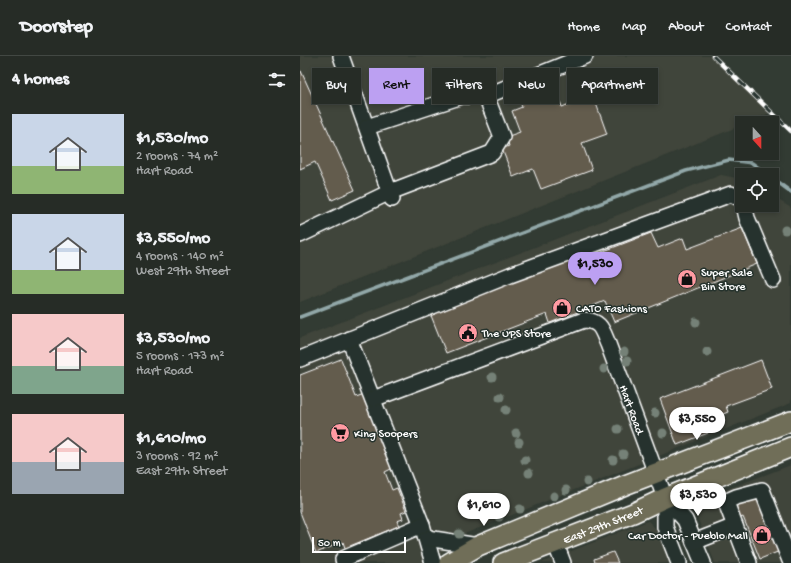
<!DOCTYPE html>
<html lang="en">
<head>
<meta charset="utf-8">
<style>
  body { margin:0; font-family:"Gochi Hand",sans-serif; background:#2e342e; color:#f1f3f6; height:100vh; display:flex; flex-direction:column; font-size:15px; white-space:nowrap }
  * { box-sizing:border-box; margin:0 }
  p { font-size:13px; color:#a4a7a7 }
  .icon { flex:none; width:22px; height:22px; fill:none; stroke:currentColor; stroke-width:2; stroke-linecap:round; stroke-linejoin:round }
  .map { position:relative; flex:1; overflow:hidden }
  .side { display:flex; flex-direction:column; background:#262c26; width:300px }
  .side>* { flex:none }
  .hud { position:absolute; left:12px; top:12px; width:380px; height:36px; display:flex; gap:8px }
  .needle { width:26px; rotate:159deg }
  .tools { position:absolute; left:435px; top:60px; display:grid; gap:8px }
  .tools a { display:grid; place-items:center; width:44px; height:44px; border-radius:0px; background:#262c26; box-shadow:0 2px 6px #0003,0 0 0 1px #424843; font-size:20px }
  .scale { position:absolute; left:12px; bottom:10px; width:94px; box-sizing:border-box; padding-left:4px; border:2px solid #fff; border-top:0; font-size:11px; line-height:14px; white-space:nowrap; color:#fff; -webkit-text-stroke:3px #26332d; paint-order:stroke }
  .price { position:absolute; translate:-50% -34px; padding:0 9px; border-radius:14px; background:#fff; color:#222; font-size:13px; line-height:26px; filter:drop-shadow(0 1px 2px #0008) }
  .price::after { content:''; position:absolute; left:50%; top:24px; width:12px; height:9px; margin-left:-6px; background:inherit; clip-path:polygon(0 0,100% 0,50% 100%) }
  .price.on { background:#bca0f2; color:#111 }
  ul { padding:0; list-style:none }
  li { display:flex; align-items:center; gap:12px; height:100px; padding:0 12px }
  li span { display:grid; place-items:center; flex:none; width:112px; height:80px; border-radius:0px; color:#555 }
  li>.icon { margin-inline-start:auto }
  span .icon { width:48px; height:48px; fill:#fffc; stroke-width:1 }
  li b { font-size:17px }
  h2 { display:flex; justify-content:space-between; align-items:center; height:48px; padding:0 12px; font-size:17px }
  .pill { padding:0 14px; border-radius:0px; background:#262c26; box-shadow:0 2px 6px #0003,0 0 0 1px #424843; font-size:14px; line-height:36px }
  .pill.on { background:#bca0f2; color:#111 }
  header { display:flex; align-items:center; gap:24px; box-sizing:border-box; height:56px; padding:0 20px; background:#262c26; border-bottom:1px solid #424843 }
  header strong { font-size:19px }
  nav { display:flex; gap:22px; margin-inline-start:auto; font-size:14px }
  main { display:flex; flex:1; min-height:0 }
  .map>svg:first-child { display:block }
</style>
</head>
<body>
<header>
<strong>Doorstep</strong>
<nav><a>Home</a><a>Map</a><a>About</a><a>Contact</a></nav>
</header>
<main>
<section class="side">
<h2>4 homes<svg class="icon" aria-label="filters" viewBox="0 0 24 24"><path d="M4 7h16M4 17h16"/><circle cx="9" cy="7" r="2"/><circle cx="15" cy="17" r="2"/></svg></h2>
<ul>
<li><span style="background:linear-gradient(#c9d6e8 65%,#8fb573 0)"><svg class="icon" aria-label="home" viewBox="0 0 24 24"><path d="M3 11l9-7 9 7M6 9v11h12V9"/></svg></span><div><b>$1,530/mo</b><p>2 rooms · 74 m²</p><p>Hart Road</p></div></li>
<li><span style="background:linear-gradient(#c9d6e8 70%,#8fb573 0)"><svg class="icon" aria-label="home" viewBox="0 0 24 24"><path d="M3 11l9-7 9 7M6 9v11h12V9"/></svg></span><div><b>$3,550/mo</b><p>4 rooms · 140 m²</p><p>West 29th Street</p></div></li>
<li><span style="background:linear-gradient(#f6c9c9 65%,#7fa58c 0)"><svg class="icon" aria-label="home" viewBox="0 0 24 24"><path d="M3 11l9-7 9 7M6 9v11h12V9"/></svg></span><div><b>$3,530/mo</b><p>5 rooms · 173 m²</p><p>Hart Road</p></div></li>
<li><span style="background:linear-gradient(#f6c9c9 60%,#9aa5b1 0)"><svg class="icon" aria-label="home" viewBox="0 0 24 24"><path d="M3 11l9-7 9 7M6 9v11h12V9"/></svg></span><div><b>$1,610/mo</b><p>3 rooms · 92 m²</p><p>East 29th Street</p></div></li>
</ul>
</section>
<div class="map">
<svg width="491" height="507" viewBox="0 0 491 507">
  <rect width="100%" height="100%" fill="#323b33"/>
  <filter id="ink" filterUnits="userSpaceOnUse"><feTurbulence type="fractalNoise" baseFrequency=".025" numOctaves="2"/><feDisplacementMap in="SourceGraphic" scale="8" xChannelSelector="R" yChannelSelector="G"/><feConvolveMatrix kernelMatrix="1 2 1 2 8 2 1 2 1" color-interpolation-filters="sRGB"/></filter>
  <g filter="url(#ink)">
    <path fill="#41453b" d="M0 0H413L472 56 446 67H442V69L0 246Z
      M421 119 442 123V149H472V140L491 152V347L164 478 131 507H0V282Z
      M491 409V507H415L396 458 399 444Z
      M348 465 358 475 371 507H241Z"/>
    <g fill="none" stroke-linecap="round" stroke-linejoin="round">
      <path stroke="#92a8a9" stroke-width="3.5" d="M472 122 491 136
        M0 261 386 115 429 104 452 107 468 119"/>
    </g>
    <path fill="#645b4d" stroke="#fff" d="M0 15H1L55 134 32 144 15 106 0 113Z
      M251 20 262 51 293 39 307 78 282 87 292 114 241 133 233 113 213 121 202 93 209 90 206 81 220 76 212 55 222 51 215 34Z
      M442 172 457 208 314 266 305 245 250 267 247 258 146 297 130 257 282 197 286 202 351 177 358 192 383 182 387 193Z
      M41 303 56 341 64 338 93 412 85 416 92 434 97 432 106 455 101 457 103 463 97 465 99 470 45 492 43 486 16 497 0 456V319Z
      M461 304 472 333 426 350 428 356 404 366 408 377 377 389 360 343Z
      M458 440 480 495 460 503 443 461 438 463 433 450Z
      M313 496 318 507H295L294 503Z"/>
    <g fill="none" stroke-linecap="round" stroke-linejoin="round">
      <g stroke="#fff" stroke-width="18">
        <g id="minor">
          <path d="M41 0 92 143"/>
          <path d="M186 40 285 0"/>
          <path d="M444 149 447 162 473 224"/>
          <path d="M0 179 90 136 192 97 202 81 186 40H162L67 71"/>
          <path d="M49 283 122 469 133 507"/>
          <path d="M0 303 210 219 431 138 442 143"/>
          <path id="s1" d="M73 343 284 264C301 265 302 274 308 288L365 442V471L379 507"/>
          <path d="M365 442 385 464 403 507"/>
          <path d="M127 482 178 490"/>
          <path d="M255 486 263 507"/>
          <path d="M394 486 435 470"/>
          <path d="M44 507 43 503 122 469"/>
          <path d="M449 507 427 449V445L436 441 462 434 491 507"/>
        </g>
      </g>
      <g stroke="#fff" stroke-width="22">
        <g id="major">
          <path d="M149 507 178 490 325 429 491 365"/>
          <path id="s2" d="M203 507 333 457 365 442 491 391"/>
        </g>
      </g>
      <use href="#minor" stroke="#26332d" stroke-width="15"/>
      <use href="#major" stroke="#706e59" stroke-width="19"/>
      <g stroke="#fff" stroke-width="4.5">
        <path id="rail" d="M413 0 491 75"/>
      </g>
      <use href="#rail" stroke="#26332d" stroke-width="3" stroke-dasharray="9" stroke-linecap="butt"/>
    </g>
    <g fill="#758177">
      <circle cx="485" cy="174" r="4.5"/>
      <circle cx="396" cy="266" r="4.5"/>
      <circle cx="324" cy="296" r="4.5"/>
      <circle cx="407" cy="296" r="4.5"/>
      <circle cx="327" cy="305" r="4.5"/>
      <circle cx="304" cy="313" r="4.5"/>
      <circle cx="192" cy="321" r="4.5"/>
      <circle cx="200" cy="341" r="4.5"/>
      <circle cx="206" cy="354" r="4.5"/>
      <circle cx="355" cy="357" r="4.5"/>
      <circle cx="318" cy="373" r="4.5"/>
      <circle cx="216" cy="377" r="4.5"/>
      <circle cx="363" cy="377" r="4.5"/>
      <circle cx="219" cy="386" r="4.5"/>
      <circle cx="323" cy="398" r="4.5"/>
      <circle cx="225" cy="404" r="4.5"/>
      <circle cx="313" cy="404" r="4.5"/>
      <circle cx="229" cy="417" r="4.5"/>
      <circle cx="287" cy="426" r="4.5"/>
      <circle cx="266" cy="434" r="4.5"/>
      <circle cx="254" cy="440" r="4.5"/>
      <circle cx="220" cy="453" r="4.5"/>
      <circle cx="199" cy="461" r="4.5"/>
      <circle cx="159" cy="478" r="4.5"/>
    </g>
  </g>
  <defs>
    <g id="shop-disc" transform="scale(1)"><circle r="9.5" fill="#ff9aa2" stroke="#26332d"/><path d="M-5-2.5h2.3a2.7 3.5 0 0 1 5.4 0H5L5.5 6h-11ZM-1.5-2.5h3a1.5 2.3 0 0 0-3 0Z" fill="#111"/></g>
    <g id="civic-disc" transform="scale(1)"><circle r="9.5" fill="#ff9aa2" stroke="#26332d"/><path d="M-.6-6.5H3V-4.5H.6V-3L4-1V1h2V6H-6V1h2V-1L-.6-3ZM-1.2 2.5V6h2.4V2.5Z" fill="#111"/></g>
    <g id="supermarket-disc" transform="scale(1)"><circle r="9.5" fill="#ff9aa2" stroke="#26332d"/><path d="M-6-5.5h2.5l.6 2H6L4.5 2H-2.5L-4.4-4H-6ZM-1.5 3.2a1.3 1.3 0 1 0 .1 0ZM3 3.2a1.3 1.3 0 1 0 .1 0Z" fill="#111"/></g>
  </defs>
  <g fill-rule="evenodd">
    <use href="#shop-disc" x="387" y="223"/>
    <use href="#shop-disc" x="262" y="252"/>
    <use href="#civic-disc" x="168" y="277"/>
    <use href="#supermarket-disc" x="40" y="377"/>
    <use href="#shop-disc" x="462" y="479"/>
  </g>
  <g text-anchor="middle" stroke-width="3" stroke-linejoin="round" paint-order="stroke">
    <g font-size="12" fill="#fff" stroke="#26332d" text-anchor="start">
      <text x="401" y="220">Super Sale<tspan x="401" dy="14">Bin Store</tspan></text>
      <text x="276" y="256">CATO Fashions</text>
      <text x="182" y="281">The UPS Store</text>
      <text x="54" y="381">King Soopers</text>
      <text x="448" y="483" text-anchor="end">Car Doctor - Pueblo Mall</text>
    </g>
    <g font-size="12" fill="#fff" stroke="#26332d">
      <text dy="4" stroke="none"><textPath href="#s1" startOffset="332">Hart Road</textPath></text>
      <text dy="4" stroke="none"><textPath href="#s2" startOffset="107">East 29th Street</textPath></text>
    </g>
  </g>
</svg>
<div class="tools">
<a><svg class="needle" viewBox="-14 -14 28 28"><path d="M0-13l5 13h-10z" fill="#e53935"/><path d="M0 13l5-13h-10z" fill="#a4a7a7"/></svg></a>
<a><svg class="icon" aria-label="locate" viewBox="0 0 24 24"><circle cx="12" cy="12" r="6"/><path d="M12 2v4M12 18v4M2 12h4M18 12h4"/></svg></a>
</div>
<div class="scale">50 m</div>
<b class="price on" style="left:295px;top:230px">$1,530</b>
<b class="price" style="left:397px;top:385px">$3,550</b>
<b class="price" style="left:398px;top:461px">$3,530</b>
<b class="price" style="left:184px;top:471px">$1,610</b>
<div class="hud">
<a class="pill">Buy</a>
<a class="pill on">Rent</a>
<a class="pill">Filters</a>
<a class="pill">New</a>
<a class="pill">Apartment</a>
</div>
</div>
</main>
</body>
</html>
